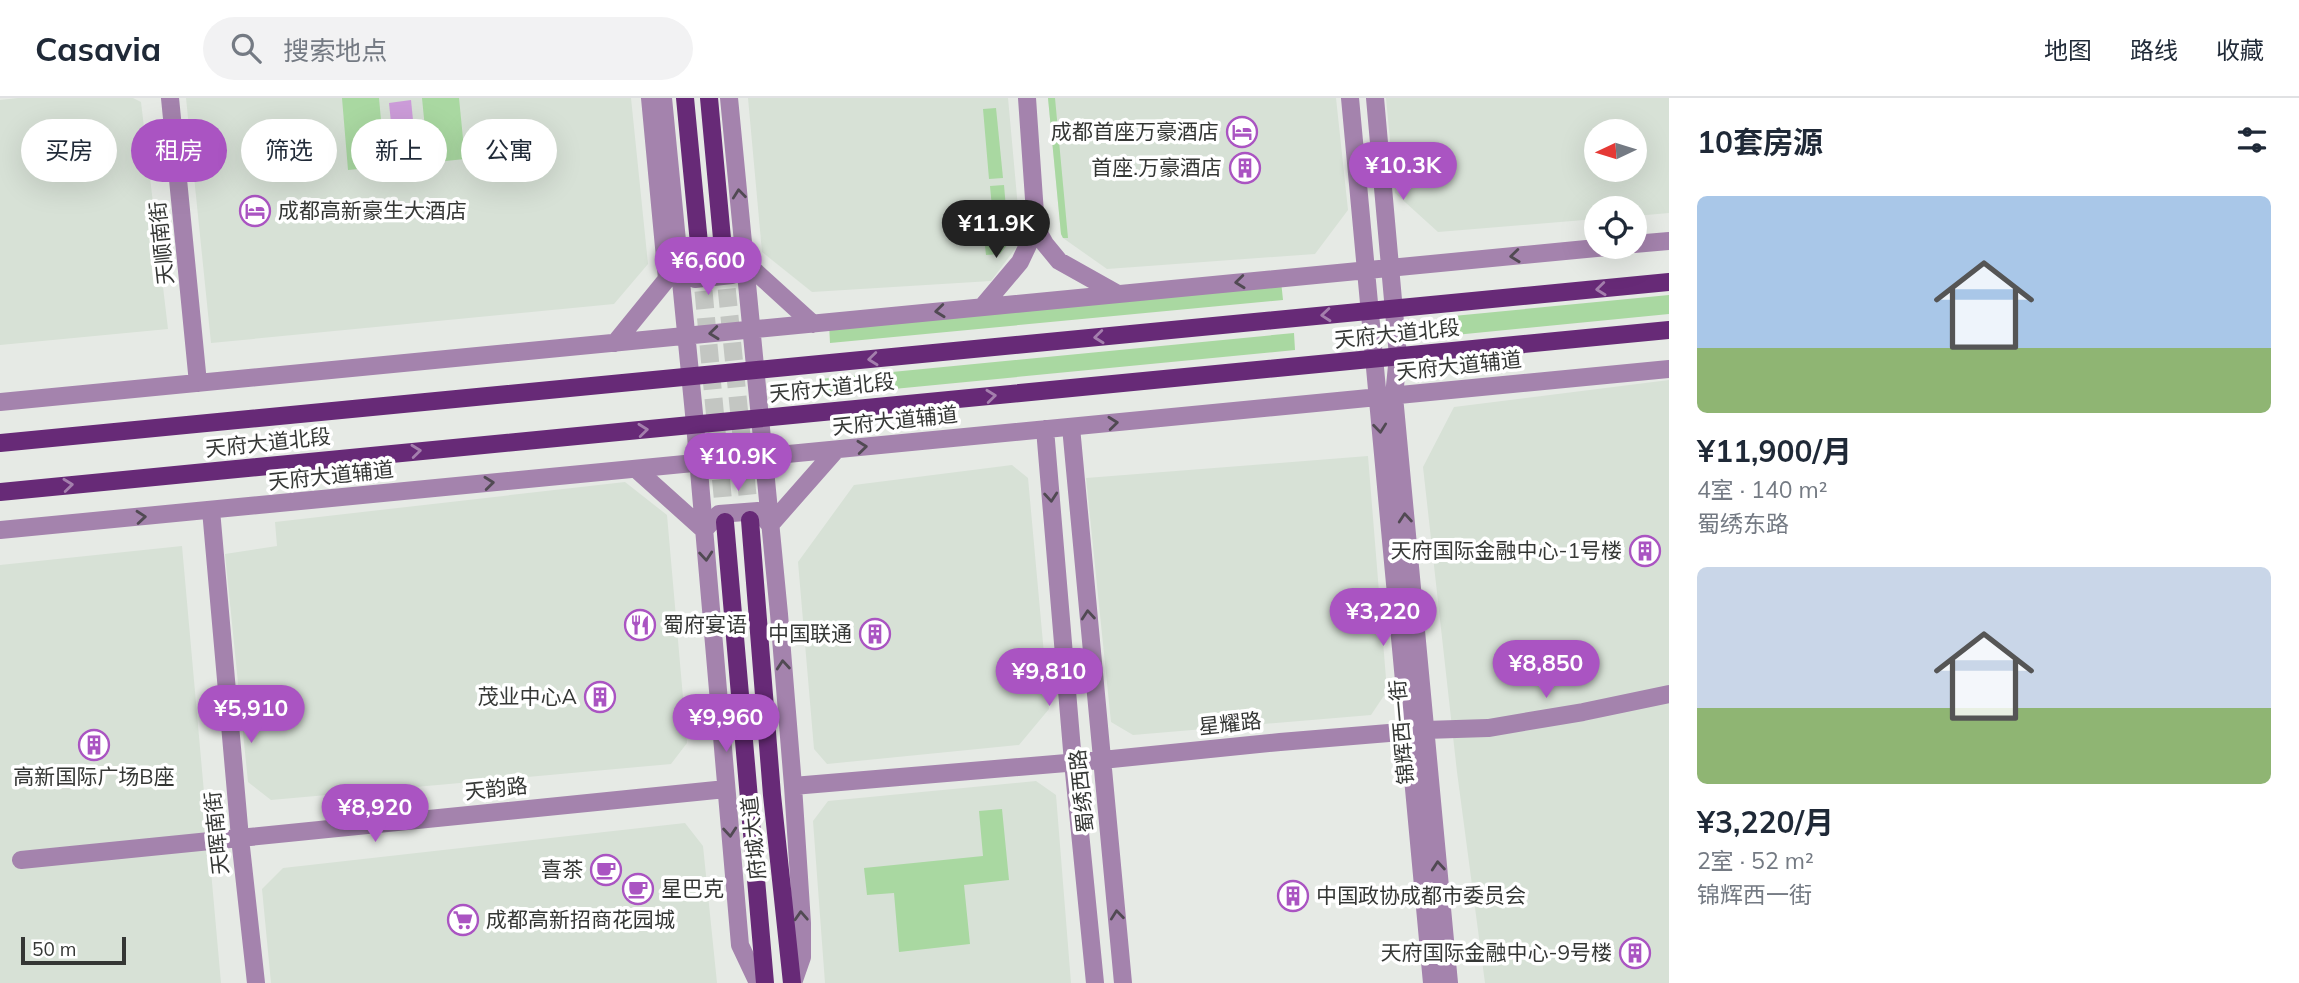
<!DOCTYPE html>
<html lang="zh">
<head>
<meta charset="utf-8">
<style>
  body { margin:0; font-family:Mulish,"Noto Sans SC",sans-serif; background:#f2f2f3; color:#1f2937; height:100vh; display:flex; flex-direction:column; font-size:26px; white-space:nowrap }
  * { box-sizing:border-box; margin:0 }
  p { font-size:23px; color:#747a83 }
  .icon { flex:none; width:38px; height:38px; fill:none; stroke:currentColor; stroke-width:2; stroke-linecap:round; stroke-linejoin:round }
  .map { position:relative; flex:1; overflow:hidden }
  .sheet { display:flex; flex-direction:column; background:#fff; width:630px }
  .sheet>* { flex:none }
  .hud { position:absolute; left:21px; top:21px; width:665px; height:63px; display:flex; gap:14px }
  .needle { width:46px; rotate:266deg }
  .tools { position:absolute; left:1584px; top:21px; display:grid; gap:14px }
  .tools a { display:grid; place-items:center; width:63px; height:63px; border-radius:50%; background:#fff; box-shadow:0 7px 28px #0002; font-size:35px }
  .scale { position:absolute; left:21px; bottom:18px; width:105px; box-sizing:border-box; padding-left:7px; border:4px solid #353735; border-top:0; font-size:19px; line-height:24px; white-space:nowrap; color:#353735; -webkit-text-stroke:5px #fff; paint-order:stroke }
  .price { position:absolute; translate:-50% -60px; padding:0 16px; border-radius:24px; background:#aa54c2; color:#fff; font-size:23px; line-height:46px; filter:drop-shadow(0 2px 4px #0008) }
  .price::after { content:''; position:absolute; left:50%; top:42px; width:21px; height:16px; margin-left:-10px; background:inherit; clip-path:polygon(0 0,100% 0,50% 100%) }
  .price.current { background:#222; color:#fff }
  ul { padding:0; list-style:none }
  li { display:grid; align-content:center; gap:14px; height:371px; padding:0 28px }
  li span { display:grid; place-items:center; height:217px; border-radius:10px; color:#555 }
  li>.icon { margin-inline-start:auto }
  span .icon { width:126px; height:126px; fill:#fffc; stroke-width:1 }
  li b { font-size:30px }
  h2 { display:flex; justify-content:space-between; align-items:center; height:84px; padding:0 28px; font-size:30px }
  .chip { padding:0 24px; border-radius:32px; background:#fff; box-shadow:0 7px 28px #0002; font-size:24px; line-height:63px }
  .chip.current { background:#aa54c2; color:#fff }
  header { display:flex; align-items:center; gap:42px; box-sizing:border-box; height:98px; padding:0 35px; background:#fff; border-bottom:2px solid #e0e1e3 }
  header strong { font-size:33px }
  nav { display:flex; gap:38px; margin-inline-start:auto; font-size:24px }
  .search { width:490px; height:63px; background:#f2f2f3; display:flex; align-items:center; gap:18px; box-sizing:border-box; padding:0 24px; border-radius:38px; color:#747a83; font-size:26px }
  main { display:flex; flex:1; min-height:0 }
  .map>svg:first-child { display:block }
</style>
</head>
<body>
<header>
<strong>Casavia</strong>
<div class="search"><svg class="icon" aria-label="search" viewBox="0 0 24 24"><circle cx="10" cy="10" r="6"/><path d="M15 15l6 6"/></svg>搜索地点</div>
<nav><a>地图</a><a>路线</a><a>收藏</a></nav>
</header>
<main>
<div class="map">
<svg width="1669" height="885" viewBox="0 0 1669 885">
  <rect width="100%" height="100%" fill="#e6eae5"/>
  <path fill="#d7e1d6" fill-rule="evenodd" d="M18 0H133L141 4 168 231 0 247V2Z
    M186 0H631L648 166 614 206 211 245Z
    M748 0H1008L1021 143 991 183 812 194 762 154Z
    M1048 0H1336L1348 112 1315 156 1107 171 1063 140 1061 136Z
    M1386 0H1669V115L1635 118 1634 110H1596V121L1438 134 1395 95ZM1596 33H1634V72H1596Z
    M1669 282V885H1485L1457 674 1423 369 1454 309Z
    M1368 358 1387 593 1371 617 1133 637 1111 624 1086 380Z
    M1012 367 1028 380 1049 611 1019 647 827 666 814 651 798 464 854 387Z
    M625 384 667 417 687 645 671 666 271 702 248 684 225 456 277 448 275 424Z
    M182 448 221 885H0V467Z
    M1036 683 1056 697 1071 885H825L813 723 828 703Z
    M685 725 703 748 717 885H271L262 791 283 770Z"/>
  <path fill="#a9d8a1" d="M342 0H379L384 55 376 56 378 69 348 72Z
    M422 0H459L465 61 436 64 435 51H427Z
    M1048 0H1055L1068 140H1063L1061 136Z
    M996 10 1003 80 989 81 983 11Z
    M1004 87 1009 145 1000 156 986 157 983 129 989 128V122L993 121 990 88Z
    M1281 183 1283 202 830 245 829 226Z
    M1669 197V216L1445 238 1443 219Z
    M1294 235 1295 252 821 298 820 281Z
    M1002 711 1009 782 964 787 970 846 899 854 894 795 867 797 864 770 983 758 979 713Z"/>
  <path fill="#cc9cd9" d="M411 2 417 62 395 64 389 5Z"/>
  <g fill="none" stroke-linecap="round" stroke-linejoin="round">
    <path stroke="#c3c6c2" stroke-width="18" stroke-dasharray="18 9" stroke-linecap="butt" d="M724 164 750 422
      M701 166 725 424"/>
    <path stroke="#a483ad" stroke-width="18" d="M170 0 198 285
      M663 0 695 326 740 847 758 885
      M729 0 779 516 793 688 802 825V859L793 885
      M1350 0 1432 885
      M1375 0 1398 258 1394 298 1449 885
      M1036 130 1045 146 1059 163 1118 196
      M1634 146 1669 143
      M679 165 685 176 695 181 732 177 746 165 813 226
      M982 209 1020 164 1036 130 1027 0
      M615 245 667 181 650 0
      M0 304 1607 149
      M1071 329 1123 885
      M1045 331 1073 664 1095 885
      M636 371 704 432 719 416 758 413 770 427 836 352
      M211 412 240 740 256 885
      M0 432 1669 271
      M793 688 1102 662 1280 644 1425 632 1488 630 1583 614 1669 596
      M21 762 726 691"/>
    <path stroke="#672a77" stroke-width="18" d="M685 0 701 166
      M709 0 724 162
      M0 345 1669 184
      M0 394 1669 232
      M750 422 772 697 792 885
      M725 424 765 885"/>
  </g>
  <defs><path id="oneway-chevron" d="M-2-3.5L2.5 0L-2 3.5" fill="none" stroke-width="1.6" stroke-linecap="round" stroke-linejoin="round" transform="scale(1.75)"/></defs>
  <g stroke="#514a53">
    <use href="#oneway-chevron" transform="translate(739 96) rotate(-96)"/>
    <use href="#oneway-chevron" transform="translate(1515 158) rotate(174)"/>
    <use href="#oneway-chevron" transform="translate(1240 184) rotate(174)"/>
    <use href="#oneway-chevron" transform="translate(940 213) rotate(174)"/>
    <use href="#oneway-chevron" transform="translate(714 235) rotate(174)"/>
    <use href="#oneway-chevron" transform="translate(1113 325) rotate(-6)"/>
    <use href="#oneway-chevron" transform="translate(1380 330) rotate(84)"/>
    <use href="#oneway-chevron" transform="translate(862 349) rotate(-6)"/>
    <use href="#oneway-chevron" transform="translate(489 385) rotate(-6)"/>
    <use href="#oneway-chevron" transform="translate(1051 399) rotate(85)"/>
    <use href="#oneway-chevron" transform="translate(141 419) rotate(-5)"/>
    <use href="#oneway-chevron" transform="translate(1405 420) rotate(-95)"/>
    <use href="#oneway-chevron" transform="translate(706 458) rotate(85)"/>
    <use href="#oneway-chevron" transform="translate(1088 517) rotate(-95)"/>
    <use href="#oneway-chevron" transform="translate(783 567) rotate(-95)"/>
    <use href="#oneway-chevron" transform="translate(730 734) rotate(85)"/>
    <use href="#oneway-chevron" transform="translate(1438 768) rotate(-95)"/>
    <use href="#oneway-chevron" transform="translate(1117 817) rotate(-96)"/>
    <use href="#oneway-chevron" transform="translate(801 818) rotate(-93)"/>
  </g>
  <g stroke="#a47fad">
    <use href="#oneway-chevron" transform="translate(1601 191) rotate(174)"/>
    <use href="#oneway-chevron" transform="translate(1326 217) rotate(175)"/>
    <use href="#oneway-chevron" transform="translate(1099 239) rotate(174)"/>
    <use href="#oneway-chevron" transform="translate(873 261) rotate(174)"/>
    <use href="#oneway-chevron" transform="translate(991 298) rotate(-6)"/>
    <use href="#oneway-chevron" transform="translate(643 332) rotate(-6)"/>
    <use href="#oneway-chevron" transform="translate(416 353) rotate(-6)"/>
    <use href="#oneway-chevron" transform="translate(68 387) rotate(-6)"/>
  </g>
  <defs>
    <g id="hotel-ring" transform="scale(1.575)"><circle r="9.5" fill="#fff" stroke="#aa54c2" stroke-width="1.5"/><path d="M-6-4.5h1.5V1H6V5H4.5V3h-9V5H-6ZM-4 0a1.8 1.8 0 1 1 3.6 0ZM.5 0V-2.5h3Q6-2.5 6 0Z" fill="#aa54c2"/></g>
    <g id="building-ring" transform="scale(1.575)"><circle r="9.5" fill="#fff" stroke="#aa54c2" stroke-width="1.5"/><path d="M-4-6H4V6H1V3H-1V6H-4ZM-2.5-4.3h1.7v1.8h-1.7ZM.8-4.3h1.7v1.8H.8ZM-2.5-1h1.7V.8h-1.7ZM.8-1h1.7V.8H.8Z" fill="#aa54c2"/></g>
    <g id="restaurant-ring" transform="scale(1.575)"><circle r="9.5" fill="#fff" stroke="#aa54c2" stroke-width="1.5"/><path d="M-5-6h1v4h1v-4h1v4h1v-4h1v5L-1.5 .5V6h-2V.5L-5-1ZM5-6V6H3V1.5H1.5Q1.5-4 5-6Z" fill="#aa54c2"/></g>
    <g id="cafe-ring" transform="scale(1.575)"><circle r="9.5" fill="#fff" stroke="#aa54c2" stroke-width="1.5"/><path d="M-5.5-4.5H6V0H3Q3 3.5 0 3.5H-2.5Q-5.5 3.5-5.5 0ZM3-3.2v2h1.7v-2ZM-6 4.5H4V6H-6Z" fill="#aa54c2"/></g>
    <g id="supermarket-ring" transform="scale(1.575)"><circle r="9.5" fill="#fff" stroke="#aa54c2" stroke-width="1.5"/><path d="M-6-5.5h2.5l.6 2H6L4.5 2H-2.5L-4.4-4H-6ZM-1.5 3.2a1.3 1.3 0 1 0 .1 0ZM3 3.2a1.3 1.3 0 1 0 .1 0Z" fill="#aa54c2"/></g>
  </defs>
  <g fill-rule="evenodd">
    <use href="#hotel-ring" x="1242" y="34"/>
    <use href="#building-ring" x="1245" y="70"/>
    <use href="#hotel-ring" x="255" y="113"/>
    <use href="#building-ring" x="1645" y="453"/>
    <use href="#restaurant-ring" x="640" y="527"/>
    <use href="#building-ring" x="875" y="536"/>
    <use href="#building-ring" x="600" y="599"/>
    <use href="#building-ring" x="94" y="647"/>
    <use href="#cafe-ring" x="606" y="772"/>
    <use href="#cafe-ring" x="638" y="791"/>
    <use href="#building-ring" x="1293" y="798"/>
    <use href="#supermarket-ring" x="463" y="822"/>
    <use href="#building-ring" x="1635" y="855"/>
  </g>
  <g text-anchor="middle" stroke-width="7" stroke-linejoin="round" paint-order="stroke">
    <g font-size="21" fill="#353735" stroke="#fff" text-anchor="end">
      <text x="1219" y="41">成都首座万豪酒店</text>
      <text x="1222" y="77">首座.万豪酒店</text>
      <text x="278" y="120" text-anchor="start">成都高新豪生大酒店</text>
      <text x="1622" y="460">天府国际金融中心-1号楼</text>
      <text x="663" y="534" text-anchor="start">蜀府宴语</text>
      <text x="852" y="543">中国联通</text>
      <text x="577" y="606">茂业中心A</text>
      <text x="94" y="686" text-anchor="middle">高新国际广场B座</text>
      <text x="583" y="779">喜茶</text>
      <text x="661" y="798" text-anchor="start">星巴克</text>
      <text x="1316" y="805" text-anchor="start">中国政协成都市委员会</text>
      <text x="486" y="829" text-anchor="start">成都高新招商花园城</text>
      <text x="1612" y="862">天府国际金融中心-9号楼</text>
    </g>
    <g font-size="21" fill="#353735" stroke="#fff">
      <text transform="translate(162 145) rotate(-96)" y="7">天顺南街</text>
      <text transform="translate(1397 236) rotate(-6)" y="7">天府大道北段</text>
      <text transform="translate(1459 268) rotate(-6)" y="7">天府大道辅道</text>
      <text transform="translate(832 290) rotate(-6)" y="7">天府大道北段</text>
      <text transform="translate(895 323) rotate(-6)" y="7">天府大道辅道</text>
      <text transform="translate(268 345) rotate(-6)" y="7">天府大道北段</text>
      <text transform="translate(331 378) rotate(-6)" y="7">天府大道辅道</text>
      <text transform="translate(1230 626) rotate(-6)" y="7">星耀路</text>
      <text transform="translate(1402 634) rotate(-95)" y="7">锦辉西一街</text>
      <text transform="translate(496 691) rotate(-6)" y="7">天韵路</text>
      <text transform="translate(1082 693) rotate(-96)" y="7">蜀绣西路</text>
      <text transform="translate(217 735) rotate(-96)" y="7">天晖南街</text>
      <text transform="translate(754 740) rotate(-96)" y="7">府城大道</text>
    </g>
  </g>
</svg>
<div class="tools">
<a><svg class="needle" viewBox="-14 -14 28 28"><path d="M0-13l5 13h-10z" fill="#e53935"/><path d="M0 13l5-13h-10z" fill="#747a83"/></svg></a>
<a><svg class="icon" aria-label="locate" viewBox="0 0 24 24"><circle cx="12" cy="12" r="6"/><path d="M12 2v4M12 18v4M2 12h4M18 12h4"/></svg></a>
</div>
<div class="scale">50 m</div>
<b class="price" style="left:1403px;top:104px">¥10.3K</b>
<b class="price current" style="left:996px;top:162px">¥11.9K</b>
<b class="price" style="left:708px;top:199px">¥6,600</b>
<b class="price" style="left:738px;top:395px">¥10.9K</b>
<b class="price" style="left:1383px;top:550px">¥3,220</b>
<b class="price" style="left:1546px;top:602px">¥8,850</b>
<b class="price" style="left:1049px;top:610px">¥9,810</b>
<b class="price" style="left:251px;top:647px">¥5,910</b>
<b class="price" style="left:726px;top:656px">¥9,960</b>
<b class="price" style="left:375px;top:746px">¥8,920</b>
<div class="hud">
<a class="chip">买房</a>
<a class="chip current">租房</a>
<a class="chip">筛选</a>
<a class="chip">新上</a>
<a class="chip">公寓</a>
</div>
</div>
<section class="sheet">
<h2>10套房源<svg class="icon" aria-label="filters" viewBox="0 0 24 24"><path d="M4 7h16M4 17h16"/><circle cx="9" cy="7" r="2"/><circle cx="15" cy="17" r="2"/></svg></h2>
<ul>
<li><span style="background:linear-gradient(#a9c7e8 70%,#8fb573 0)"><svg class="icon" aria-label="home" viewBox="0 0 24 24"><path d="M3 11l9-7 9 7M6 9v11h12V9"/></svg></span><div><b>¥11,900/月</b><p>4室 · 140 m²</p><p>蜀绣东路</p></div></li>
<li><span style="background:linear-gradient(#c9d6e8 65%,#8fb573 0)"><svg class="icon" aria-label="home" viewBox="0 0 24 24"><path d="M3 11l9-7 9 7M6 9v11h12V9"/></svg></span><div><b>¥3,220/月</b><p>2室 · 52 m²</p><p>锦辉西一街</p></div></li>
</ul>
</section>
</main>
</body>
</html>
